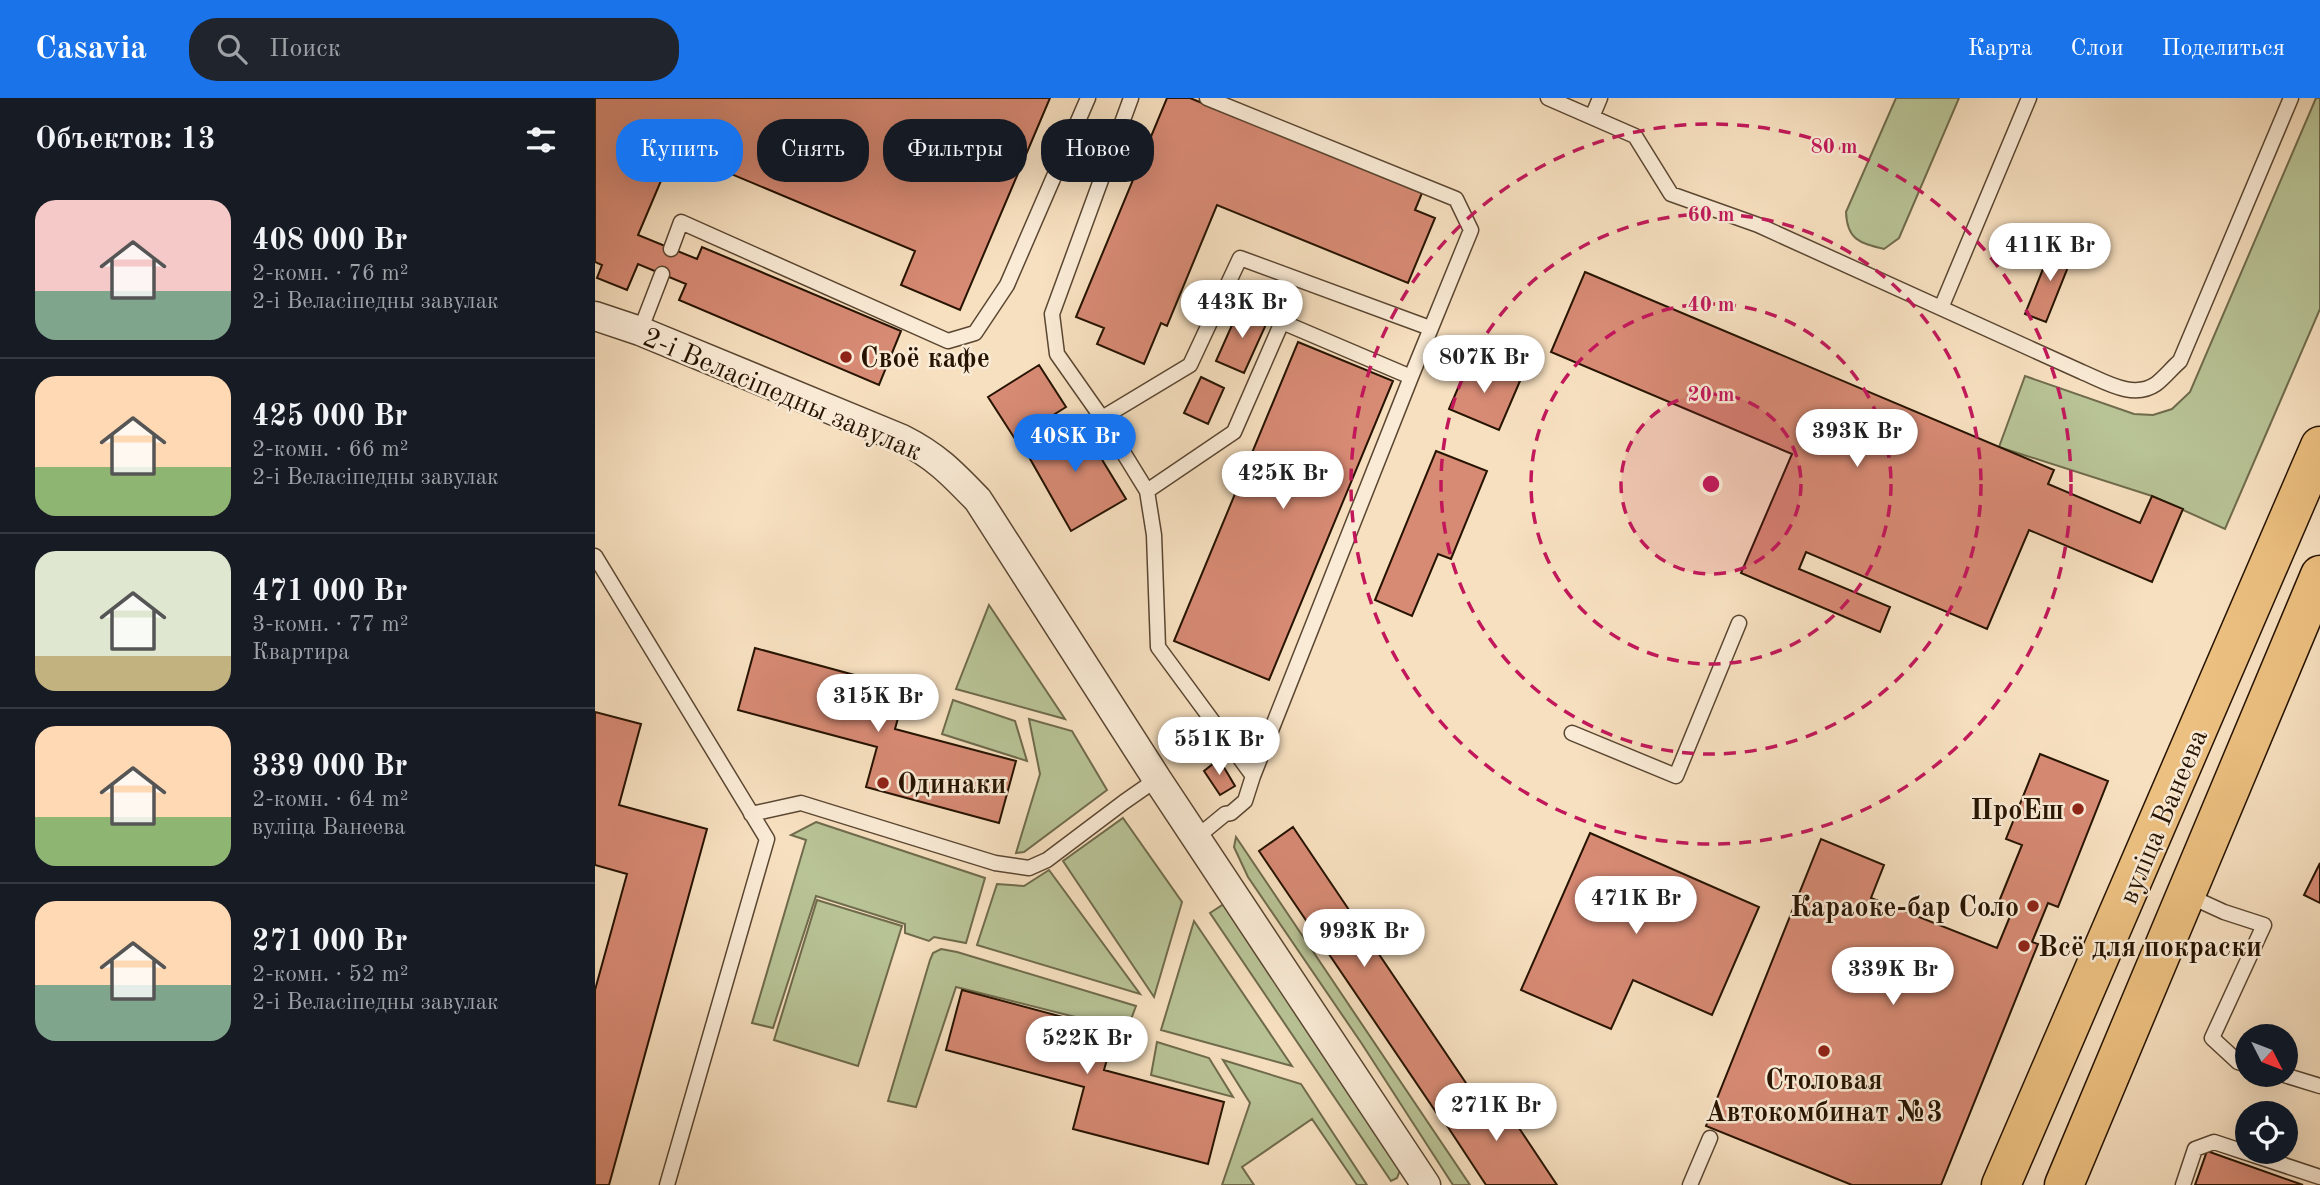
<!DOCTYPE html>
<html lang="ru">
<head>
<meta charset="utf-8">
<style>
  body { margin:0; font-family:"Old Standard TT",serif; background:#20242c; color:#f1f3f6; height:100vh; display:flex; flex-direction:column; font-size:26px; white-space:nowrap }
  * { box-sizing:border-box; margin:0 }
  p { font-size:23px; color:#9ea1a6 }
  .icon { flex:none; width:38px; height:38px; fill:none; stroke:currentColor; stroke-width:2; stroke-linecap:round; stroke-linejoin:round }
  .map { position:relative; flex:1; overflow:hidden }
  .drawer { display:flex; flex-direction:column; background:#171b24; width:595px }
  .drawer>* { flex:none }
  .banner { position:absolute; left:21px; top:21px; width:665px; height:63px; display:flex; gap:14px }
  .needle { width:46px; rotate:132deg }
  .buttons { position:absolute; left:1640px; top:926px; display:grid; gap:14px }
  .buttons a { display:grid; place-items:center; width:63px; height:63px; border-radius:50%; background:#171b24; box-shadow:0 7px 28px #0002; font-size:35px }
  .price { position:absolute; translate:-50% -60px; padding:0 16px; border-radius:24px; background:#fff; color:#222; font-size:23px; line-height:46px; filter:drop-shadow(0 2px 4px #0008) }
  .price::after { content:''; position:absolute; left:50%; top:42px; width:21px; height:16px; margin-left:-10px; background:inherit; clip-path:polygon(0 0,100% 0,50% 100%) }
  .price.current { background:#1a73e8; color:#fff }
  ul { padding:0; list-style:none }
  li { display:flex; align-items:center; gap:21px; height:175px; padding:0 35px }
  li+li { border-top:2px solid #363941 }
  li span { display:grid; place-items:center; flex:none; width:196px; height:140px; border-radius:21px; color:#555 }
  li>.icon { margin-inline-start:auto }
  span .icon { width:84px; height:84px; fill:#fffc; stroke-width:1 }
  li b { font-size:30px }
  h2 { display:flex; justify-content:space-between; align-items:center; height:84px; padding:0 35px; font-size:30px }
  .pill { padding:0 24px; border-radius:28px; background:#171b24; box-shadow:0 7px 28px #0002; font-size:24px; line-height:63px }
  .pill.current { background:#1a73e8; color:#fff }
  header { display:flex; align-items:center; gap:42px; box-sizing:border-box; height:98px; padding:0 35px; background:#1a73e8; color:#fff }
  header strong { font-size:33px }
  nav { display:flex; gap:38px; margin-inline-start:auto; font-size:24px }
  .search { width:490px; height:63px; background:#20242c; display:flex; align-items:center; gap:18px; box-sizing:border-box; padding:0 24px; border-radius:28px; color:#9ea1a6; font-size:26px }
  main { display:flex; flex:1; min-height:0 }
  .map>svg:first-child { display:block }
</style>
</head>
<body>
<header>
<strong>Casavia</strong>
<div class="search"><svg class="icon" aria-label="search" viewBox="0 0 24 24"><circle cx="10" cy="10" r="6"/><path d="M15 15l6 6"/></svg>Поиск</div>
<nav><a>Карта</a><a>Слои</a><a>Поделиться</a></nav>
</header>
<main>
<section class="drawer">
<h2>Объектов: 13<svg class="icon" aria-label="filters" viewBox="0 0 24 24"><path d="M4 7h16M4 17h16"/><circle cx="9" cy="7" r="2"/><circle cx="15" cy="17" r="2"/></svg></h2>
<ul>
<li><span style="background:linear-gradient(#f6c9c9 65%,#7fa58c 0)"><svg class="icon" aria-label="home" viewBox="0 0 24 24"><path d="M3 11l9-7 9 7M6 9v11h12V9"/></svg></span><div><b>408 000 Br</b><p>2-комн. · 76 m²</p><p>2-і Веласіпедны завулак</p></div></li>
<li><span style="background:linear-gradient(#ffd9b3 65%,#8fb573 0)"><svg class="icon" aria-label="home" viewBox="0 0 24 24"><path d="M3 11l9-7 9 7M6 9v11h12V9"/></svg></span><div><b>425 000 Br</b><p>2-комн. · 66 m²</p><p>2-і Веласіпедны завулак</p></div></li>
<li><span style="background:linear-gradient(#dfe7d0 75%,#c2b280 0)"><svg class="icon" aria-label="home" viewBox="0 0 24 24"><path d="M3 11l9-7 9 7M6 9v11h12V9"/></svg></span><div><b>471 000 Br</b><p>3-комн. · 77 m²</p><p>Квартира</p></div></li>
<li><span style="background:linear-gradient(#ffd9b3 65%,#8fb573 0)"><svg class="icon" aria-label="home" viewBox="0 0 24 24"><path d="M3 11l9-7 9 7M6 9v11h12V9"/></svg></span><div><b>339 000 Br</b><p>2-комн. · 64 m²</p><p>вуліца Ванеева</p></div></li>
<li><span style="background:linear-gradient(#ffd9b3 60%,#7fa58c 0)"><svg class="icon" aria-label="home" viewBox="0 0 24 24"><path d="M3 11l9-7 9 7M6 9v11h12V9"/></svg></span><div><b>271 000 Br</b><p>2-комн. · 52 m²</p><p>2-і Веласіпедны завулак</p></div></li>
</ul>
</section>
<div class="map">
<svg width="1725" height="1087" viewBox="0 0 1725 1087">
  <rect width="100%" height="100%" fill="#f7e0c0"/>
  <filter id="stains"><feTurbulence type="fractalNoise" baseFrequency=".00286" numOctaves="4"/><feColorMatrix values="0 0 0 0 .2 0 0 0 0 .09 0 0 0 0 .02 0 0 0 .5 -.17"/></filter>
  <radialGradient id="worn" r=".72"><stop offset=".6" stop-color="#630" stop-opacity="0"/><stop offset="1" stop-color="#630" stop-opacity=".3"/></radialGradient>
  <path fill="#b8c396" stroke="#6f6b4c" stroke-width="2" d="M1301 0H1364L1304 140 1289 151C1265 145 1252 142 1251 114Z
    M1721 0H1725V211L1630 431 1557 398 1404 349 1430 278 1539 316 1558 317 1577 311 1595 294Z
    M394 507 470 621 361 591Z
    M358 602 420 623 432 663 347 636Z
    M434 621 477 633 512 692 429 754 421 755 445 676Z
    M528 720 587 804 559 899 468 763Z
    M221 724 390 780 371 845 339 839 334 843 310 835V826L221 798 178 930 157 925 211 742 196 737Z
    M641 739 875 1087H858L767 946 653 779 639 749Z
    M454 772 545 896 382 847 402 786 429 788Z
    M222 802 307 828 263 968 179 942Z
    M635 802 807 1067 802 1080 796 1083 615 815Z
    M599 823 697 968 566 932Z
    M346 851 362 854 541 908 532 932 361 889 321 1009 293 1003 335 862 338 855Z
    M562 944 614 960 638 999 556 977Z
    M628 962 706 986 772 1087H762L717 1021 647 1069 659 1087H627L655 1005Z"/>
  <path fill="#d78a74" stroke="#261301" stroke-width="2" d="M0 0H455L365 212 306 187 320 153 79 52 43 137 102 161 107 149 306 233 284 287 84 202 91 186 43 166 32 192 2 180 7 167 0 164Z
    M572 0H595L827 95 820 112 840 120 813 185 622 107 572 228 566 225 549 266 502 246 509 230 481 219Z
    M1458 146 1479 154 1451 224 1430 216Z
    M990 174 1459 372 1453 386 1545 425 1557 398 1588 411 1557 484 1434 432 1392 531 1211 454 1204 471 1295 509 1285 534 1146 475 1197 356 956 254Z
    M645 209 673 222 649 275 621 263Z
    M703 244 798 283 674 582 579 543Z
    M875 262 925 283 904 332 854 311Z
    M444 267 471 309 420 341 393 299Z
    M606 279 629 290 613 326 589 315Z
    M481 319 531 401 476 433 430 352Z
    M841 353 892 373 856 461 843 456 817 518 780 502Z
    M160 550 311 591 300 631 421 663 404 725 271 689 282 649 143 612Z
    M0 614 46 626 24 707 112 731 14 1087H0V892L32 776 0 767Z
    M1445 656 1513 683 1463 809 1453 805 1437 844 1443 846 1346 1087H1257L1111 1028 1226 741 1289 767 1276 800 1402 850 1416 816 1401 811 1427 747 1411 741Z
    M624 661 640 688 625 697 609 673Z
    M698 729 875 991 841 1014 664 753Z
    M995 735 1164 809 1117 917 1038 882 1016 931 926 892Z
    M1725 765V805L1709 797Z
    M367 892 520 933 509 972 629 1004 613 1066 478 1031 489 989 351 952Z
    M896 988 962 1087H891L847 1020Z
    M1612 1053 1708 1087H1600Z"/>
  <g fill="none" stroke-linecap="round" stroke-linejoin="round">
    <g stroke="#5a4631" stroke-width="17">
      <path id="lane" d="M536 0 457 216 462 256 507 320 552 393 559 437 563 549 658 678
        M953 0 1040 38 1076 96 1163 127 1487 274C1509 283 1538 302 1561 286 1569 280 1577 270 1585 263L1696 0
        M997 19 1005 0
        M76 151 86 124 353 243 380 235 412 187 493 0
        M1346 210 1434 0
        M45 233 67 176
        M507 320 595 267 645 160 835 230
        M552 393 639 334 687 224 816 279
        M0 458 172 741 72 1087
        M977 635 1081 678 1144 525
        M156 716 206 705 400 765 434 770 452 762 529 704 562 681
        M602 739 630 716 636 715 650 703 658 678 816 279 876 132 861 101 612 0
        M1592 797 1629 814 1669 827 1617 940 1643 964 1652 967
        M1686 976 1725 988
        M1095 1087 1115 1040
        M1588 1087 1600 1051 1619 1044 1725 1079"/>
    </g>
    <g stroke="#5a4631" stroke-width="31">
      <path id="street" d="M0 218 45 233 307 341C341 358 357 375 383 402L562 681 831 1087"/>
    </g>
    <g stroke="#261301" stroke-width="41">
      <path id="primary" d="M1406 1087 1725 348
        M1469 1087 1725 477"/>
    </g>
    <use href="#lane" stroke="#faebd6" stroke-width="14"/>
    <use href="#street" stroke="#faebd6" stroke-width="28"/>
    <use href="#primary" stroke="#ecc080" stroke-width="38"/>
  </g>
  <circle cx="1116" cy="386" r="90" fill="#c2185b" fill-opacity=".12"/>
  <g fill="none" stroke="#c2185b" stroke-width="3.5" stroke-dasharray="12 9">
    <circle cx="1116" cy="386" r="90"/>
    <circle cx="1116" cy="386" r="180"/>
    <circle cx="1116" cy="386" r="270"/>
    <circle cx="1116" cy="386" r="360"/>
  </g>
  <g fill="#8f2418" stroke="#faebd6" stroke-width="2.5">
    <circle cx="251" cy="259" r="7"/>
    <circle cx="288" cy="685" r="7"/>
    <circle cx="1483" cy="711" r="7"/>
    <circle cx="1438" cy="808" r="7"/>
    <circle cx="1429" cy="848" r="7"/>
    <circle cx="1229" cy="953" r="7"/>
  </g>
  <g text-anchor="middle" stroke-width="5" stroke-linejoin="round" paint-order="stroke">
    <g font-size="28" font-weight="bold" fill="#261301" stroke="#faebd6" text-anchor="start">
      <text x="265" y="269">Своё кафе</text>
      <text x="302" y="695">Одинаки</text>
      <text x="1469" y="721" text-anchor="end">ПроЕш</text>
      <text x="1424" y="818" text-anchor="end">Караоке-бар Соло</text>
      <text x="1443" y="858">Всё для покраски</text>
      <text x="1229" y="991" text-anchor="middle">Столовая<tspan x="1229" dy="32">Автокомбинат №3</tspan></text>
    </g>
    <g font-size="28" fill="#261301" stroke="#faebd6">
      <text transform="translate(188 295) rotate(23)" y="10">2-і Веласіпедны завулак</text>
      <text transform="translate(1567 718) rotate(-67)" y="10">вуліца Ванеева</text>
    </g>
  </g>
  <circle cx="1116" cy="386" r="10" fill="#c2185b" stroke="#faebd6" stroke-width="3.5"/>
  <g font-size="21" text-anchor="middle" font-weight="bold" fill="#c2185b" stroke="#faebd6" stroke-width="5" stroke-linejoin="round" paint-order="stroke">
    <text x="1239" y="55">80 m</text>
    <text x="1116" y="123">60 m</text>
    <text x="1116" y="213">40 m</text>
    <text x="1116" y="303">20 m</text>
  </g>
  <rect width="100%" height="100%" filter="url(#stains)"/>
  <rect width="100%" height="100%" fill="url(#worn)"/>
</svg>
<div class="buttons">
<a><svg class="needle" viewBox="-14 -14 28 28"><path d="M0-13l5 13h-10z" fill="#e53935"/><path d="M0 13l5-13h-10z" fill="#9ea1a6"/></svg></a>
<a><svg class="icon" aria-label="locate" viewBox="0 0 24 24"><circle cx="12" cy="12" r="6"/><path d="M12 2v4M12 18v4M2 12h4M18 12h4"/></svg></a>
</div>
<b class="price" style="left:1455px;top:185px">411K Br</b>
<b class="price" style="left:647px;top:242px">443K Br</b>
<b class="price" style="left:889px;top:297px">807K Br</b>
<b class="price" style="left:1262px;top:371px">393K Br</b>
<b class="price current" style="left:480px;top:376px">408K Br</b>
<b class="price" style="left:688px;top:413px">425K Br</b>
<b class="price" style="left:283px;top:636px">315K Br</b>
<b class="price" style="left:624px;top:679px">551K Br</b>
<b class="price" style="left:1041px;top:838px">471K Br</b>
<b class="price" style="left:769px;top:871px">993K Br</b>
<b class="price" style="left:1298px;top:909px">339K Br</b>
<b class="price" style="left:492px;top:978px">522K Br</b>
<b class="price" style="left:901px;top:1045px">271K Br</b>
<div class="banner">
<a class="pill current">Купить</a>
<a class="pill">Снять</a>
<a class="pill">Фильтры</a>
<a class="pill">Новое</a>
</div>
</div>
</main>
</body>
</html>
